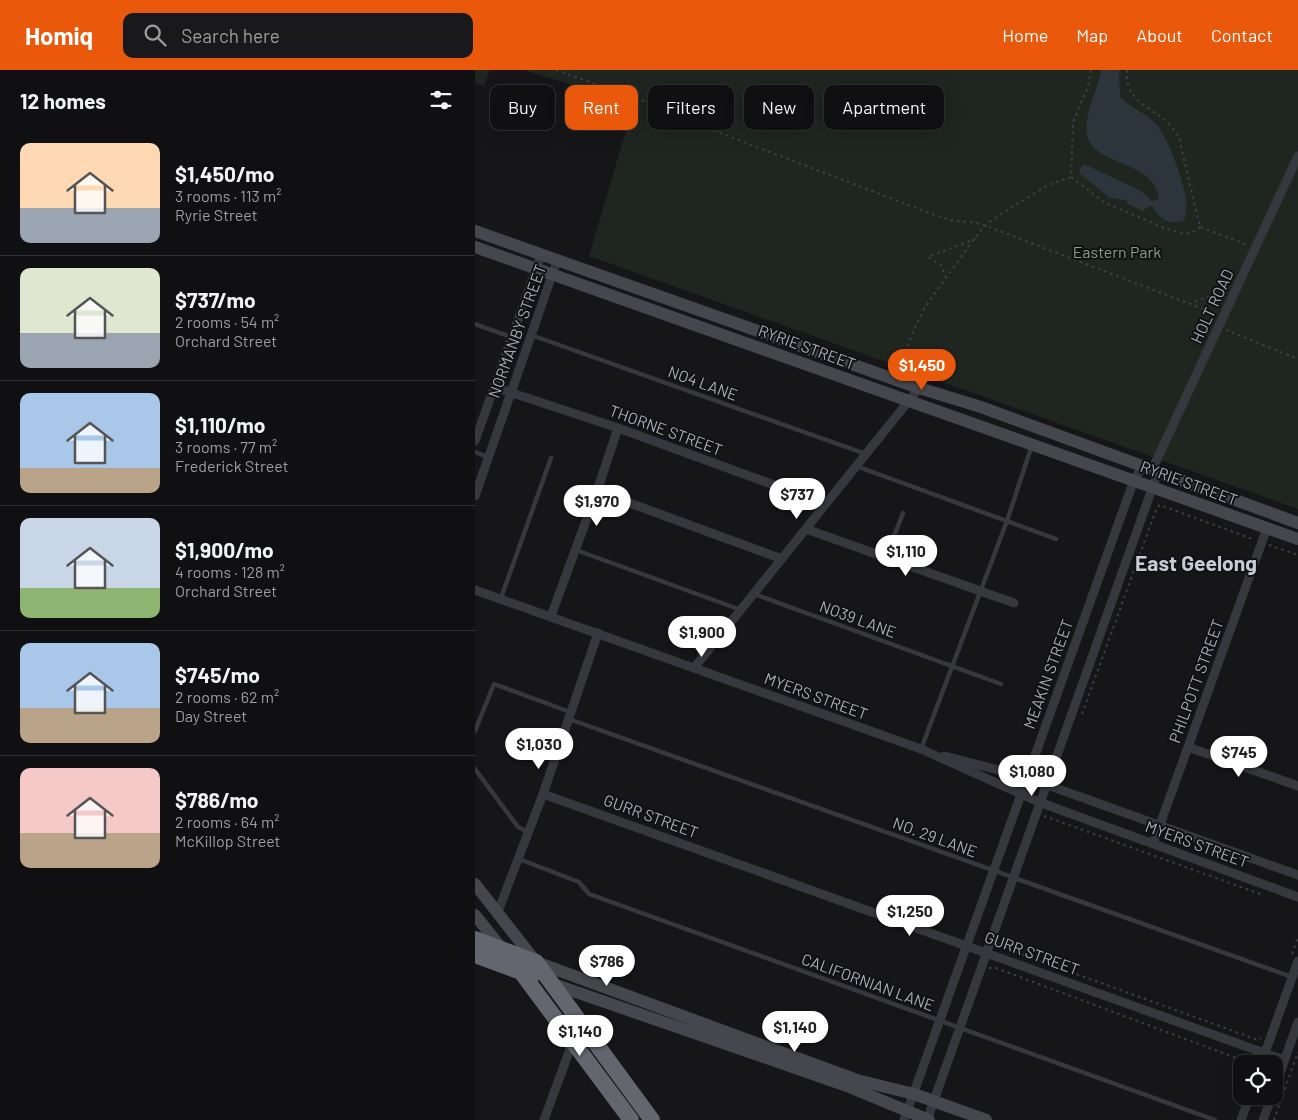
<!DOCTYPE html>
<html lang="en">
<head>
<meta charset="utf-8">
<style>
  body { margin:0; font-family:Barlow,sans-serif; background:#19191b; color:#f1f3f6; height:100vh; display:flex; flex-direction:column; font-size:19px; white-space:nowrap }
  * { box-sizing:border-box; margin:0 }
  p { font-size:16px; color:#9c9d9f }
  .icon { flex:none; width:28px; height:28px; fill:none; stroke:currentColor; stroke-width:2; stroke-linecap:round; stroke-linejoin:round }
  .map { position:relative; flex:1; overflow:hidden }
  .details { display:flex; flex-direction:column; background:#101012; width:475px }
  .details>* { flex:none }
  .banner { position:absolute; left:15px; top:15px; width:475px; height:45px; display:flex; gap:10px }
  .buttons { position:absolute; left:758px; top:985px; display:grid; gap:10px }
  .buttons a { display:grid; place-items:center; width:50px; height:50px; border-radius:10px; background:#101012; box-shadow:0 5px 20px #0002,0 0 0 1px #303032; font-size:25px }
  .price { position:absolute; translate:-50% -42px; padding:0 11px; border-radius:18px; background:#fff; color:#222; font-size:16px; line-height:32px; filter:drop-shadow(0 1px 2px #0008) }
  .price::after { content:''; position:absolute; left:50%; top:30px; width:15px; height:11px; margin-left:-8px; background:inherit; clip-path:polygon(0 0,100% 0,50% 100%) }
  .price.active { background:#ea580c; color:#fff }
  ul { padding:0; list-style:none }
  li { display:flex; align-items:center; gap:15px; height:125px; padding:0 20px }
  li+li { border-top:1px solid #303032 }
  li span { display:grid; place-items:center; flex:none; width:140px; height:100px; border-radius:10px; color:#555 }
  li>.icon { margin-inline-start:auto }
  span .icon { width:60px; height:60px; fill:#fffc; stroke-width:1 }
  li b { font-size:21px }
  h2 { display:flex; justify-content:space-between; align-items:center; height:60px; padding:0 20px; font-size:21px }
  .pill { padding:0 18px; border-radius:10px; background:#101012; box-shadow:0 5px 20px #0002,0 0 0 1px #303032; font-size:18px; line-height:45px }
  .pill.active { background:#ea580c; color:#fff }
  header { display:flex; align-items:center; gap:30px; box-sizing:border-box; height:70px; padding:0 25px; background:#ea580c; color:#fff }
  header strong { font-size:24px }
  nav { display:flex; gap:28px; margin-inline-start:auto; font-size:18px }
  .search { width:350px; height:45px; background:#19191b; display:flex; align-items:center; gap:12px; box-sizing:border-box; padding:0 18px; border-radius:10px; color:#9c9d9f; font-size:19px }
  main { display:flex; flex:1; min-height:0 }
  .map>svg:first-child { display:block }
</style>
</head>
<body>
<header>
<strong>Homiq</strong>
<div class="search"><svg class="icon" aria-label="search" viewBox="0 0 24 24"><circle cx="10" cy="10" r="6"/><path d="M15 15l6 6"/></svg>Search here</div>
<nav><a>Home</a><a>Map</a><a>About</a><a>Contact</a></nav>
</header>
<main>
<section class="details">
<h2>12 homes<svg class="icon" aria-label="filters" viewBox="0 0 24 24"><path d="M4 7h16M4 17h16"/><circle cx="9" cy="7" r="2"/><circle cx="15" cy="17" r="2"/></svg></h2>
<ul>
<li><span style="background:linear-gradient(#ffd9b3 65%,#9aa5b1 0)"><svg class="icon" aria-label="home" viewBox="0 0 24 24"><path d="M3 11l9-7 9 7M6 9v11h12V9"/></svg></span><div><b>$1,450/mo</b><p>3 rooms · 113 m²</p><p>Ryrie Street</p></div></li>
<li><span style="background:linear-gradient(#dfe7d0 65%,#9aa5b1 0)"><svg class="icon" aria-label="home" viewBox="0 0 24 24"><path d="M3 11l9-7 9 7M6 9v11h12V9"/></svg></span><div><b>$737/mo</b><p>2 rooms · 54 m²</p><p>Orchard Street</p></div></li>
<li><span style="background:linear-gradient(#a9c7e8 75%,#b9a48a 0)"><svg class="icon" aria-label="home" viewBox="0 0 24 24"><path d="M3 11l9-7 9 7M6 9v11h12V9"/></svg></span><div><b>$1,110/mo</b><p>3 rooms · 77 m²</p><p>Frederick Street</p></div></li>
<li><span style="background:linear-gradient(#c9d6e8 70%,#8fb573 0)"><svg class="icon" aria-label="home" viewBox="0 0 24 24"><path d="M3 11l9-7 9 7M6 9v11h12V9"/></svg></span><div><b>$1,900/mo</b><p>4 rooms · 128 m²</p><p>Orchard Street</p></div></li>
<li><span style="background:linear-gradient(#a9c7e8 65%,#b9a48a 0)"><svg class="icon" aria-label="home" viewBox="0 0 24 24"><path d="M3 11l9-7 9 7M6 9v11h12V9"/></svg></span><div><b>$745/mo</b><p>2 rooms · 62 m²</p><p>Day Street</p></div></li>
<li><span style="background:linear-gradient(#f6c9c9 65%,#b9a48a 0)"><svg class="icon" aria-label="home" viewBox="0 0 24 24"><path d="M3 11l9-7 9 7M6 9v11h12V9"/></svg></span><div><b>$786/mo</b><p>2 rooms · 64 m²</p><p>McKillop Street</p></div></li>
</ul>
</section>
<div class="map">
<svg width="823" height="1050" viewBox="0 0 823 1050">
  <rect width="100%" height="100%" fill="#161618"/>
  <path fill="#1e261f" d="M0 0H15L9 16 0 13Z
    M48 0H823V439L114 186 159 33Z"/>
  <path fill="#2c353c" d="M626 0H644L645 27C657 39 671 43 680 53 693 66 722 138 708 151 694 155 685 149 678 137L674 136 668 141 653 134 651 130 635 128 604 103 605 98 609 94 666 121 677 131 684 129C679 89 616 96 612 64 609 43 623 20 626 0Z"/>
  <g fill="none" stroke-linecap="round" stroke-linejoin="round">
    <path stroke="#3d3f44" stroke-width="2" stroke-dasharray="2.5 4" stroke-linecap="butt" d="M81 0 168 31 177 37 457 144 475 150 504 153 741 244
      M616 0 613 16 598 52 596 107 630 133 692 159 710 164 721 161 725 157
      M652 0C649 39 687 35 704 68L725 157 773 175
      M471 208 466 195 453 187 500 169
      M714 234 749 221
      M751 260 823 289
      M425 301 437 264 450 237 505 161 518 149 573 115 596 107
      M794 475 823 485
      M607 644 682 437 685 435 780 470
      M569 746 788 825
      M524 873 527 877 783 970 786 968
      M817 884 823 867
      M514 898H521L777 994
      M799 1050 823 982"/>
    <path stroke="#37383d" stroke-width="4.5" d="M0 254 36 267
      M56 265 391 384
      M0 382 13 387
      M381 396 581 469
      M101 480 266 540
      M411 487 428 443
      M279 524 526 614
      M26 528 76 388
      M94 649 817 907
      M0 661 19 614 95 642
      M446 679 532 451 557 375
      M0 699 43 757 53 762
      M44 789 104 812 114 824 740 1050"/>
    <path stroke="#37383d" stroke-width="9" d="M19 317 143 358 351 434
      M0 371 66 185
      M677 400 823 86
      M122 421 307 489
      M0 426 82 191
      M331 459 539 533
      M0 520 446 679 564 732 823 827
      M76 546 122 421 143 358
      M219 598 444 318
      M713 677 823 716
      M470 686 550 707 823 805
      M68 724 809 990
      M678 774 792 458
      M22 844 68 724 123 563
      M786 994 823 891
      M799 1020 823 952
      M69 1050 94 982 96 970
      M429 1050 659 410 668 396
      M452 1050 683 402
      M766 1050 775 1026
      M788 1050 797 1026"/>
    <path stroke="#45474d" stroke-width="12" d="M0 161 444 318 506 337 823 453
      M0 177 823 469
      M0 814 61 892 382 1010 439 1024 511 1050
      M0 845 28 880
      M78 914 372 1016 454 1050"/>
    <path stroke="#63666e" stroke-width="16" d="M0 869 61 892 177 1050
      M0 885 57 906
      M46 902 156 1050"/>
  </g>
  <g text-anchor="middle" stroke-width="4" stroke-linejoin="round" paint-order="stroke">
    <g font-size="16" fill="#7fa381" stroke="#111113">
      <text x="642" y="188">Eastern Park</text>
    </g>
    <g font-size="16" fill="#a8adb8" stroke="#111113">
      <text transform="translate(737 236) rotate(-65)" y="6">HOLT ROAD</text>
      <text transform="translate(42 261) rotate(-70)" y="6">NORMANBY STREET</text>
      <text transform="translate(332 277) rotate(20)" y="6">RYRIE STREET</text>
      <text transform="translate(228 313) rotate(20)" y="6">NO4 LANE</text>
      <text transform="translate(191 360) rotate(20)" y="6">THORNE STREET</text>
      <text transform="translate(714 413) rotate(20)" y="6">RYRIE STREET</text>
      <text transform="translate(383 549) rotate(20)" y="6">NO39 LANE</text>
      <text transform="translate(573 604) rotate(-70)" y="6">MEAKIN STREET</text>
      <text transform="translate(721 611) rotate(-70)" y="6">PHILPOTT STREET</text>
      <text transform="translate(341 626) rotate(20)" y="6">MYERS STREET</text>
      <text transform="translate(176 746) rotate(20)" y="6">GURR STREET</text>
      <text transform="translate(460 767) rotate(20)" y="6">NO. 29 LANE</text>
      <text transform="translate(722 774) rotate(20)" y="6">MYERS STREET</text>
      <text transform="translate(557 883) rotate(20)" y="6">GURR STREET</text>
      <text transform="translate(393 912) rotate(20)" y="6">CALIFORNIAN LANE</text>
    </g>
    <g font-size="21" font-weight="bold" fill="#c9ccd4" stroke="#111113">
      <text x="721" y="501">East Geelong</text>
    </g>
  </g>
</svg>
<div class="buttons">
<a><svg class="icon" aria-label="locate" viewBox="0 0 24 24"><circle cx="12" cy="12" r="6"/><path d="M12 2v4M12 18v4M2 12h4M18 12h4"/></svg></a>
</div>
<b class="price active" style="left:447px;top:321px">$1,450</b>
<b class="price" style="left:322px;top:450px">$737</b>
<b class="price" style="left:122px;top:457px">$1,970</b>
<b class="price" style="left:431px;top:507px">$1,110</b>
<b class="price" style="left:227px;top:588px">$1,900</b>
<b class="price" style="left:64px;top:700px">$1,030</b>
<b class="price" style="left:764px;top:708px">$745</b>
<b class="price" style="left:557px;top:727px">$1,080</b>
<b class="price" style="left:435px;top:867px">$1,250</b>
<b class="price" style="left:132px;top:917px">$786</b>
<b class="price" style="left:320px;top:983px">$1,140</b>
<b class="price" style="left:105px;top:987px">$1,140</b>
<div class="banner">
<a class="pill">Buy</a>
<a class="pill active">Rent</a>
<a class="pill">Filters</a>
<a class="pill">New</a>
<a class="pill">Apartment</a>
</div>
</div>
</main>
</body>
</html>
